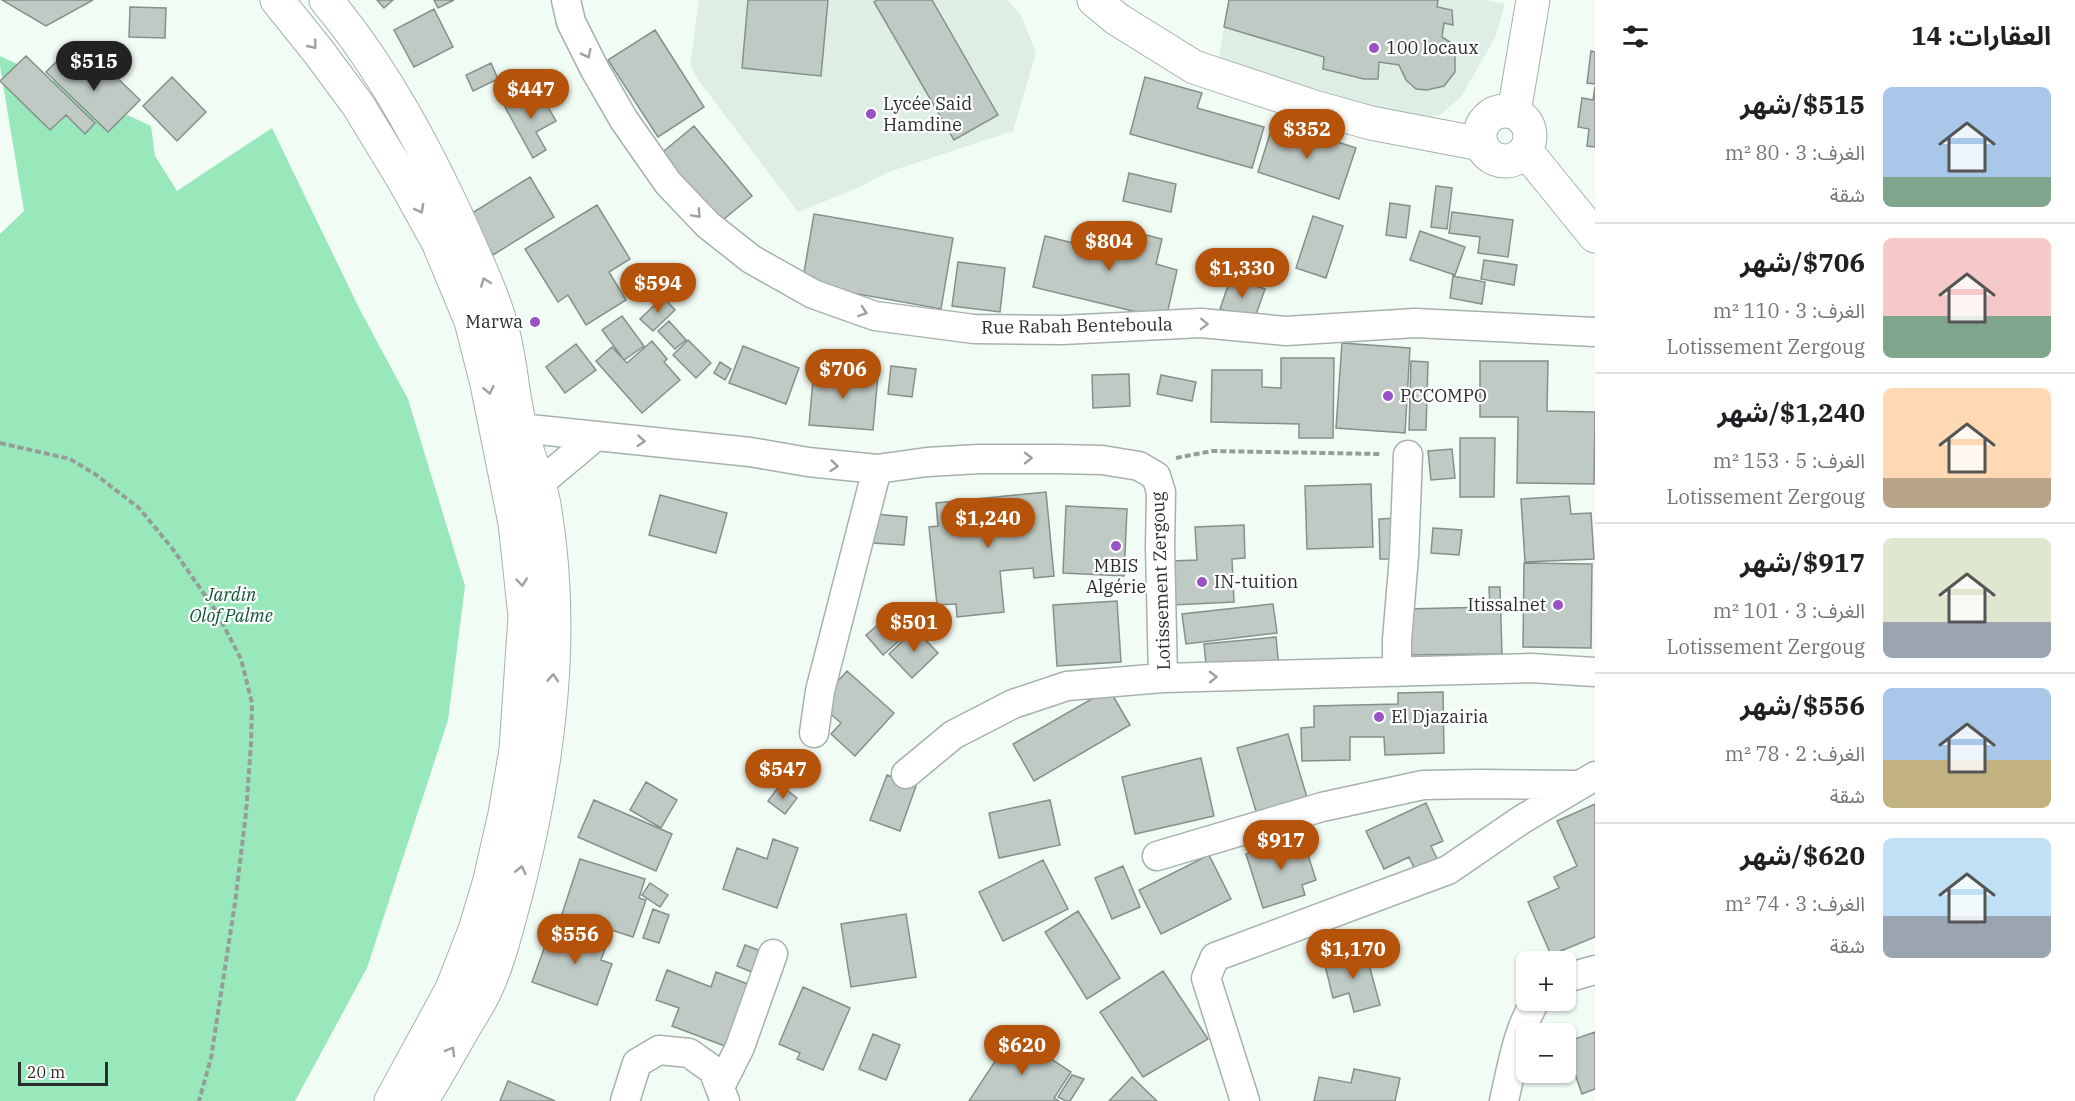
<!DOCTYPE html>
<html lang="ar">
<head>
<meta charset="utf-8">
<style>
  body { margin:0; font-family:"IBM Plex Serif","Noto Sans Arabic",serif; background:#f6f6f6; color:#202124; direction:rtl; height:100vh; display:flex; flex-direction:column; font-size:22px; white-space:nowrap }
  * { box-sizing:border-box; margin:0 }
  p { font-size:20px; color:#757577 }
  .icon { flex:none; width:33px; height:33px; fill:none; stroke:currentColor; stroke-width:2; stroke-linecap:round; stroke-linejoin:round }
  .map { position:relative; flex:1; overflow:hidden; direction:ltr }
  .sheet { display:flex; flex-direction:column; background:#fff; width:480px }
  .sheet>* { flex:none }
  .tools { position:absolute; left:1516px; top:951px; display:grid; gap:12px }
  .tools a { display:grid; place-items:center; width:60px; height:60px; border-radius:9px; background:#fff; box-shadow:0 2px 4px #0004; font-size:30px }
  .scale { position:absolute; left:18px; bottom:15px; width:90px; box-sizing:border-box; padding-left:6px; border:3px solid #292d2b; border-top:0; font-size:16px; line-height:21px; white-space:nowrap; color:#292d2b; -webkit-text-stroke:4px #fff; paint-order:stroke }
  .price { position:absolute; translate:-50% -51px; padding:0 14px; border-radius:21px; background:#b45309; color:#fff; font-size:20px; line-height:39px; filter:drop-shadow(0 2px 3px #0008) }
  .price::after { content:''; position:absolute; left:50%; top:36px; width:18px; height:14px; margin-left:-9px; background:inherit; clip-path:polygon(0 0,100% 0,50% 100%) }
  .price.on { background:#222; color:#fff }
  ul { padding:0; list-style:none }
  li { display:flex; align-items:center; gap:18px; height:150px; padding:0 24px }
  li+li { border-top:2px solid #e0e0e0 }
  li span { display:grid; place-items:center; flex:none; width:168px; height:120px; border-radius:9px; color:#555 }
  li>.icon { margin-inline-start:auto }
  span .icon { width:72px; height:72px; fill:#fffc; stroke-width:1 }
  li b { font-size:26px }
  h2 { display:flex; justify-content:space-between; align-items:center; height:72px; padding:0 24px; font-size:26px }
  main { display:flex; flex:1; min-height:0 }
  .map>svg:first-child { display:block }
</style>
</head>
<body>
<main>
<section class="sheet">
<h2>العقارات: 14<svg class="icon" aria-label="filters" viewBox="0 0 24 24"><path d="M4 7h16M4 17h16"/><circle cx="9" cy="7" r="2"/><circle cx="15" cy="17" r="2"/></svg></h2>
<ul>
<li><span style="background:linear-gradient(#a9c7e8 75%,#7fa58c 0)"><svg class="icon" aria-label="home" viewBox="0 0 24 24"><path d="M3 11l9-7 9 7M6 9v11h12V9"/></svg></span><div><b>$515/شهر</b><p>الغرف: 3 · 80 m²</p><p>شقة</p></div></li>
<li><span style="background:linear-gradient(#f6c9c9 65%,#7fa58c 0)"><svg class="icon" aria-label="home" viewBox="0 0 24 24"><path d="M3 11l9-7 9 7M6 9v11h12V9"/></svg></span><div><b>$706/شهر</b><p>الغرف: 3 · 110 m²</p><p>Lotissement Zergoug</p></div></li>
<li><span style="background:linear-gradient(#ffd9b3 75%,#b9a48a 0)"><svg class="icon" aria-label="home" viewBox="0 0 24 24"><path d="M3 11l9-7 9 7M6 9v11h12V9"/></svg></span><div><b>$1,240/شهر</b><p>الغرف: 5 · 153 m²</p><p>Lotissement Zergoug</p></div></li>
<li><span style="background:linear-gradient(#dfe7d0 70%,#9aa5b1 0)"><svg class="icon" aria-label="home" viewBox="0 0 24 24"><path d="M3 11l9-7 9 7M6 9v11h12V9"/></svg></span><div><b>$917/شهر</b><p>الغرف: 3 · 101 m²</p><p>Lotissement Zergoug</p></div></li>
<li><span style="background:linear-gradient(#a9c7e8 60%,#c2b280 0)"><svg class="icon" aria-label="home" viewBox="0 0 24 24"><path d="M3 11l9-7 9 7M6 9v11h12V9"/></svg></span><div><b>$556/شهر</b><p>الغرف: 2 · 78 m²</p><p>شقة</p></div></li>
<li><span style="background:linear-gradient(#bfe0f5 65%,#9aa5b1 0)"><svg class="icon" aria-label="home" viewBox="0 0 24 24"><path d="M3 11l9-7 9 7M6 9v11h12V9"/></svg></span><div><b>$620/شهر</b><p>الغرف: 3 · 74 m²</p><p>شقة</p></div></li>
</ul>
</section>
<div class="map">
<svg width="1595" height="1101" viewBox="0 0 1595 1101">
  <rect width="100%" height="100%" fill="#f1fcf5"/>
  <path fill="#ddefe4" d="M699 0H1007L1021 15 1036 53 1013 131 888 172 860 187 798 212 699 81 690 65Z
    M1229 0H1485L1505 4 1496 36 1461 97 1440 115 1416 119 1217 69Z"/>
  <path fill="#98e8bc" d="M0 56 151 126 155 156 177 191 272 128 360 310 408 399 465 586 448 720 367 968 295 1101H0V234L24 211 0 66Z"/>
  <path fill="#c0cac4" stroke="#86908a" stroke-width="1.5" d="M2 0H93L46 26Z
    M377 0H393L384 8Z
    M434 0H454L438 8Z
    M748 0H828L821 76 742 68Z
    M877 0H932L998 115 954 140 874 2Z
    M1229 0H1438L1437 7 1452 10 1453 25 1444 23 1442 37 1450 42 1455 54V72L1444 86 1427 90 1416 89 1406 80 1399 65 1379 62 1378 79H1364L1323 69 1324 57 1224 27Z
    M130 7 166 8 165 38 129 37Z
    M434 9 453 47 414 67 394 30Z
    M655 30 704 107 658 137 608 60Z
    M1591 51 1595 52V84L1587 83Z
    M66 52 97 81 108 69 140 100 108 132 46 72Z
    M26 56 95 123 85 134 66 115 50 130 0 81Z
    M491 63 498 79 473 91 466 75Z
    M172 77 206 112 177 141 143 106Z
    M1145 77 1202 93 1197 108 1264 127 1252 168 1130 134Z
    M1595 86V147L1587 146 1589 129 1578 127 1582 98 1593 100Z
    M538 89 556 121 536 132 546 150 533 158 505 107Z
    M1274 121 1356 148 1339 199 1258 172Z
    M694 126 752 196 719 223 658 156Z
    M1129 173 1176 184 1171 212 1123 201Z
    M530 177 554 217 493 255 469 215Z
    M1436 186 1452 188 1447 229 1431 227Z
    M1390 203 1410 206 1406 238 1386 235Z
    M597 205 630 259 609 272 626 300 586 325 568 295 558 302 525 249Z
    M1452 212 1513 220 1508 257 1478 253 1480 237 1449 233Z
    M814 214 953 238 941 309 802 284Z
    M1313 216 1343 226 1326 278 1296 268Z
    M1103 224 1162 239 1156 264 1177 270 1166 319 1033 287 1045 236 1097 249Z
    M1420 231 1465 247 1455 275 1410 260Z
    M1484 260 1517 265 1514 285 1481 279Z
    M958 262 1005 268 1000 312 952 306Z
    M1453 276 1485 282 1482 304 1450 298Z
    M1231 277 1265 289 1254 320 1220 309Z
    M663 297 675 310 653 331 640 319Z
    M622 316 644 346 624 360 602 330Z
    M669 321 686 340 675 349 658 331Z
    M688 340 711 363 696 378 673 355Z
    M652 341 667 359 664 362 680 380 642 413 596 361 612 347 627 363Z
    M1342 343 1410 348 1405 433 1336 428Z
    M576 344 596 370 565 393 546 367Z
    M743 346 799 368 786 404 729 383Z
    M1281 358H1334L1333 438H1299V424L1211 422 1212 370H1262V387L1281 388Z
    M1411 361 1428 362 1426 430H1409Z
    M1480 361H1548L1547 411 1595 412 1594 484 1517 483 1518 417H1480Z
    M720 362 731 369 725 380 714 373Z
    M891 366 916 369 912 397 888 394Z
    M814 369 878 375 873 430 809 425Z
    M1129 374 1130 406 1093 408 1092 375Z
    M1161 375 1196 382 1192 401 1157 394Z
    M1460 438H1495L1494 497H1460Z
    M1452 449 1455 478 1431 480 1428 451Z
    M1371 484 1373 547 1307 549 1305 486Z
    M1046 492 1054 576 1034 578 1033 568 1000 571 1004 612 957 617 956 604 937 605 929 527 938 526 936 503Z
    M660 495 727 513 716 553 649 535Z
    M1569 496 1571 514 1591 513 1594 559 1525 562 1521 499Z
    M1066 506 1127 509 1124 576 1063 573Z
    M875 514 907 517 904 545 872 543Z
    M1398 518 1399 559H1380L1379 519Z
    M1244 525 1245 558 1232 559 1234 602 1172 605 1170 561 1197 560 1195 527Z
    M1433 528 1462 530 1459 555 1431 553Z
    M1524 563 1592 564 1591 648 1523 647Z
    M1489 587H1500L1502 654 1407 655 1405 609 1490 607Z
    M1117 601 1121 662 1057 666 1053 605Z
    M1273 604 1277 633 1186 644 1182 614Z
    M899 607 916 626 883 655 866 635Z
    M915 629 938 653 912 678 889 654Z
    M1276 637 1279 668 1207 675 1204 644Z
    M847 671 894 713 855 756 831 734 841 723 818 703Z
    M1109 689 1130 725 1034 781 1013 744Z
    M1443 692 1444 753 1385 755 1384 737H1350V760L1302 761 1301 728 1314 727V706L1398 704V693Z
    M1288 734 1309 804 1258 818 1237 748Z
    M1201 758 1214 816 1135 834 1122 777Z
    M887 775 916 786 900 831 870 820Z
    M646 782 677 800 661 828 630 810Z
    M780 785 797 798 785 814 768 801Z
    M594 800 672 834 656 871 578 837Z
    M1050 800 1060 845 999 858 989 813Z
    M1426 803 1443 841 1431 846 1439 863 1417 874 1409 857 1384 869 1366 831Z
    M1595 804V937L1551 955 1528 902 1559 888 1554 877 1577 866 1557 821Z
    M1302 836 1316 880 1302 885 1305 895 1263 908 1246 854Z
    M773 839 798 848 777 908 723 889 737 848 767 859Z
    M1209 855 1231 899 1161 934 1139 890Z
    M580 859 645 879 639 898 646 900 633 937 562 914Z
    M1043 860 1068 909 1003 941 979 892Z
    M1123 866 1140 907 1112 919 1095 878Z
    M650 883 668 895 660 907 642 895Z
    M653 909 669 915 659 943 643 938Z
    M1078 911 1120 978 1087 999 1045 932Z
    M906 914 916 977 851 987 841 924Z
    M555 918 567 925 555 944 544 937Z
    M567 923 609 938 601 960 612 964 597 1005 532 982 546 943 559 947Z
    M1384 937 1390 963 1371 967 1364 942Z
    M745 945 761 951 754 973 737 966Z
    M1365 950 1380 1005 1354 1012 1349 993 1333 998 1324 961Z
    M667 970 711 987 716 972 753 986 730 1048 672 1026 679 1008 656 1000Z
    M1163 971 1208 1039 1143 1077 1100 1012Z
    M803 987 850 1008 823 1070 797 1059 800 1053 779 1044Z
    M1595 1032V1089L1582 1094 1566 1048V1042Z
    M873 1034 900 1045 886 1080 859 1069Z
    M1013 1034 1071 1072 1054 1098 1059 1101H969Z
    M1354 1069 1400 1078 1395 1101H1314L1319 1077 1351 1083Z
    M1072 1075 1084 1079 1070 1101H1066L1058 1097Z
    M1132 1077 1157 1101H1109Z
    M508 1081 555 1101H500Z"/>
  <g fill="none" stroke-linecap="round" stroke-linejoin="round">
    <g stroke="#a7b1ab" stroke-width="31">
      <path id="street" d="M566 0 571 22 594 68 624 120 668 183 708 225 751 259 813 294 875 316 974 329 1062 330 1201 323 1286 331 1415 323 1595 332
        M520 428 750 452 808 462 877 469 927 462 979 459H1058L1102 460 1139 466 1156 476 1161 492 1160 547 1163 678 1531 668 1595 672
        M540 483 596 436
        M1397 672V640L1404 556 1408 455
        M814 733 820 691 877 469
        M906 774 953 735 1013 704 1067 686 1163 678
        M1157 856 1322 807 1423 785 1479 784 1578 785
        M1566 978 1595 970
        M720 1087 740 1047 773 954
        M625 1101 637 1063 659 1050 689 1053 713 1070 725 1101
        M1245 1101 1206 978 1215 957 1448 870 1521 820 1595 776
        M1504 1101C1512 1066 1517 1031 1536 1000"/>
    </g>
    <g stroke="#a7b1ab" stroke-width="35">
      <path id="secondary" d="M277 0 318 51 358 105 406 184 438 242 471 321 487 384 515 523 525 616 516 750 505 814 490 880 475 930 452 989 391 1101
        M326 0C385 70 429 155 467 239 480 269 495 300 503 333 511 363 512 395 520 426 526 453 539 477 544 505 566 632 549 762 518 886 508 922 500 960 484 993 479 1004 472 1014 466 1024 451 1050 437 1076 421 1101
        M1094 0 1117 19 1194 67 1314 107 1371 123 1481 144
        M1480 136a25 25 0 1 1 50 0a25 25 0 1 1-50 0Z
        M1514 112 1533 0
        M1526 151 1595 236"/>
    </g>
    <path stroke="#959d98" stroke-width="4" stroke-dasharray="6 3" stroke-linecap="butt" d="M0 443 70 459 95 474 139 508 172 548 216 611 241 659 252 703 251 744 246 813 235 903 211 1058 199 1101
      M1176 458 1212 451 1380 454"/>
    <use href="#street" stroke="#fff" stroke-width="28"/>
    <use href="#secondary" stroke="#fff" stroke-width="33"/>
  </g>
  <defs><path id="oneway-chevron" d="M-2-3.5L2.5 0L-2 3.5" fill="none" stroke-width="1.6" stroke-linecap="round" stroke-linejoin="round" transform="scale(1.5)"/></defs>
  <g stroke="#9fa0a0">
    <use href="#oneway-chevron" transform="translate(313 45) rotate(51)"/>
    <use href="#oneway-chevron" transform="translate(587 54) rotate(64)"/>
    <use href="#oneway-chevron" transform="translate(420 209) rotate(62)"/>
    <use href="#oneway-chevron" transform="translate(697 214) rotate(47)"/>
    <use href="#oneway-chevron" transform="translate(485 282) rotate(-111)"/>
    <use href="#oneway-chevron" transform="translate(863 312) rotate(19)"/>
    <use href="#oneway-chevron" transform="translate(1204 324) rotate(2)"/>
    <use href="#oneway-chevron" transform="translate(489 390) rotate(78)"/>
    <use href="#oneway-chevron" transform="translate(641 441) rotate(5)"/>
    <use href="#oneway-chevron" transform="translate(1028 458)"/>
    <use href="#oneway-chevron" transform="translate(834 466) rotate(6)"/>
    <use href="#oneway-chevron" transform="translate(522 582) rotate(84)"/>
    <use href="#oneway-chevron" transform="translate(1213 677) rotate(-1)"/>
    <use href="#oneway-chevron" transform="translate(553 678) rotate(-86)"/>
    <use href="#oneway-chevron" transform="translate(521 870) rotate(-77)"/>
    <use href="#oneway-chevron" transform="translate(451 1051) rotate(-60)"/>
  </g>
  <g fill="#9852c6" stroke="#fff" stroke-width="2">
    <circle cx="1374" cy="48" r="6"/>
    <circle cx="871" cy="114" r="6"/>
    <circle cx="535" cy="322" r="6"/>
    <circle cx="1388" cy="396" r="6"/>
    <circle cx="1116" cy="546" r="6"/>
    <circle cx="1202" cy="582" r="6"/>
    <circle cx="1558" cy="605" r="6"/>
    <circle cx="1379" cy="717" r="6"/>
  </g>
  <g text-anchor="middle" stroke-width="4.5" stroke-linejoin="round" paint-order="stroke">
    <g font-size="18" fill="#292d2b" stroke="#fff" text-anchor="start">
      <text x="1386" y="54">100 locaux</text>
      <text x="883" y="110">Lycée Said<tspan x="883" dy="21">Hamdine</tspan></text>
      <text x="523" y="328" text-anchor="end">Marwa</text>
      <text x="1400" y="402">PCCOMPO</text>
      <text x="1116" y="572" text-anchor="middle">MBIS<tspan x="1116" dy="21">Algérie</tspan></text>
      <text x="1214" y="588">IN-tuition</text>
      <text x="1546" y="611" text-anchor="end">Itissalnet</text>
      <text x="1391" y="723">El Djazairia</text>
    </g>
    <g font-size="18" fill="#292d2b" stroke="#fff">
      <text transform="translate(1077 326) rotate(-1)" y="6">Rue Rabah Benteboula</text>
      <text transform="translate(1161 581) rotate(-92)" y="6">Lotissement Zergoug</text>
    </g>
    <g font-size="18" font-style="italic" fill="#115336" stroke="#fff">
      <text x="231" y="601">Jardin<tspan x="231" dy="21">Olof Palme</tspan></text>
    </g>
  </g>
</svg>
<div class="tools">
<a>+</a>
<a>−</a>
</div>
<div class="scale">20 m</div>
<b class="price on" style="left:94px;top:92px">$515</b>
<b class="price" style="left:531px;top:120px">$447</b>
<b class="price" style="left:1307px;top:160px">$352</b>
<b class="price" style="left:1109px;top:272px">$804</b>
<b class="price" style="left:1242px;top:299px">$1,330</b>
<b class="price" style="left:658px;top:314px">$594</b>
<b class="price" style="left:843px;top:400px">$706</b>
<b class="price" style="left:988px;top:549px">$1,240</b>
<b class="price" style="left:914px;top:653px">$501</b>
<b class="price" style="left:783px;top:800px">$547</b>
<b class="price" style="left:1281px;top:871px">$917</b>
<b class="price" style="left:575px;top:965px">$556</b>
<b class="price" style="left:1353px;top:980px">$1,170</b>
<b class="price" style="left:1022px;top:1076px">$620</b>
</div>
</main>
</body>
</html>
